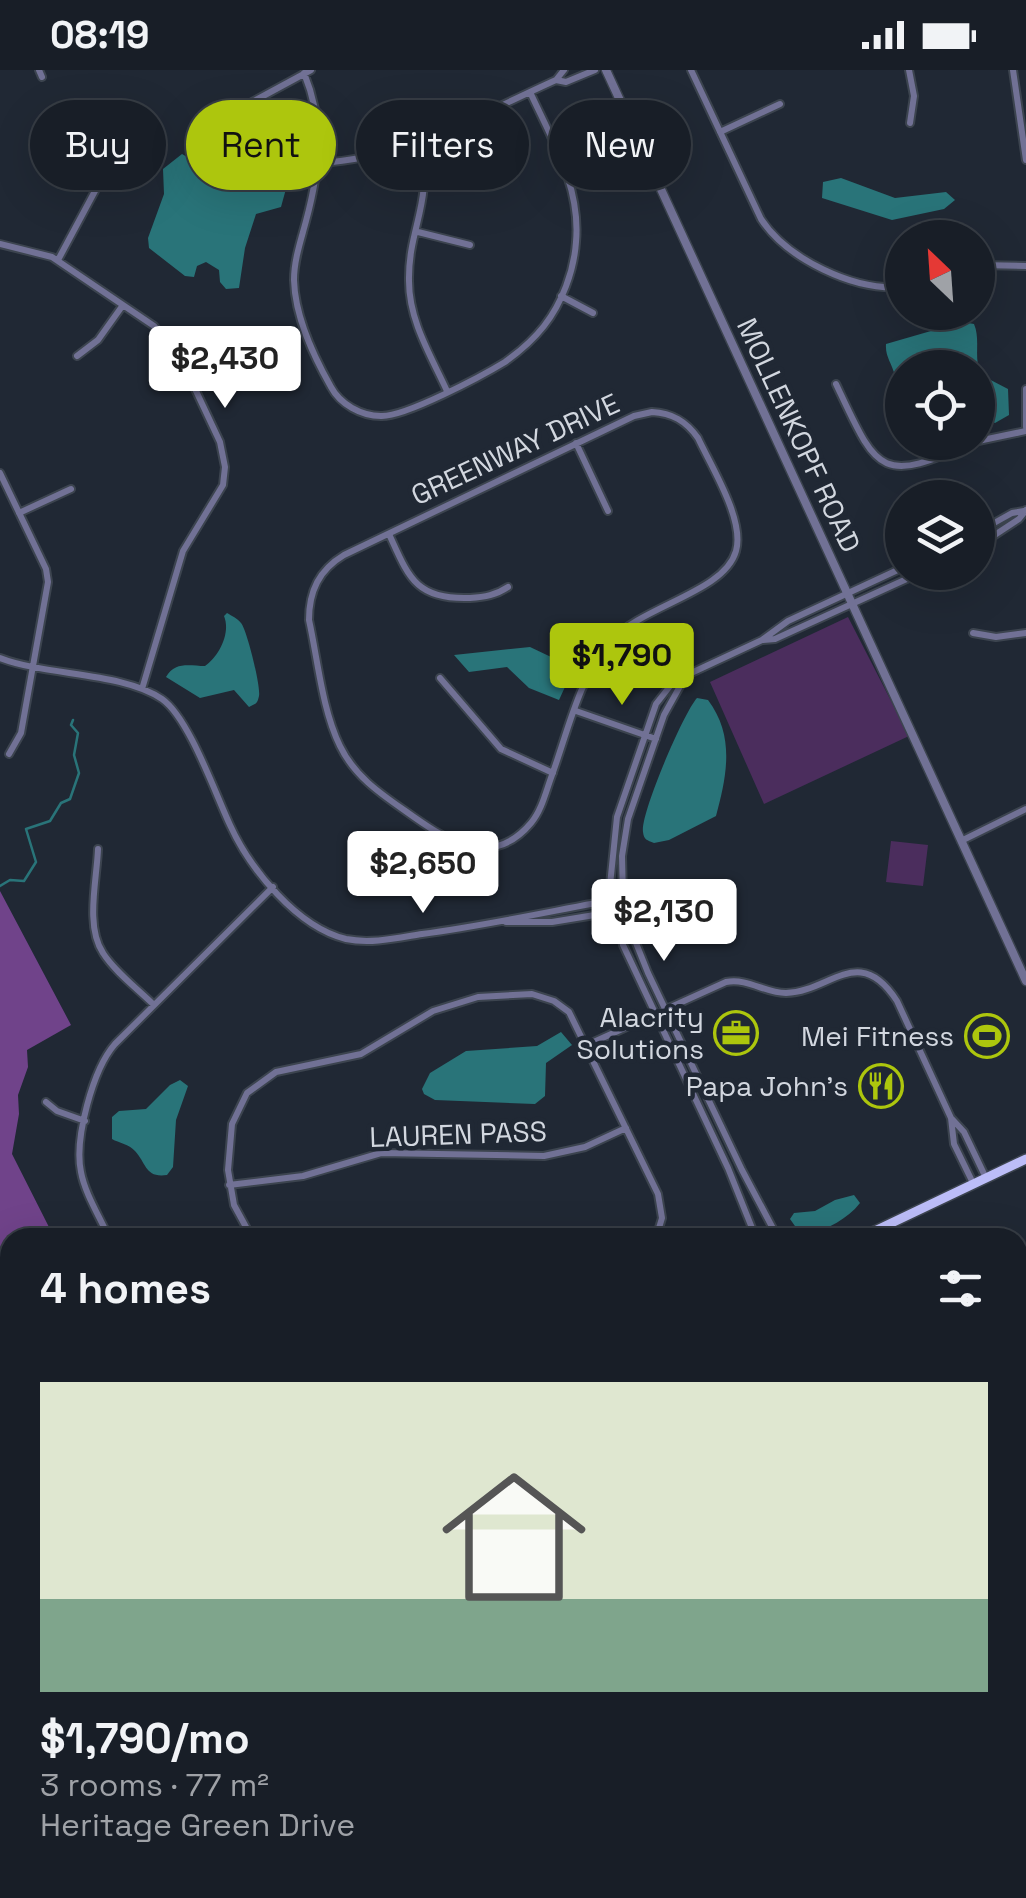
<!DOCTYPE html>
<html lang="en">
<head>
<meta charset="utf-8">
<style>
  body { margin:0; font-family:"Space Grotesk",sans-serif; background:#252b33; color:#f1f3f6; height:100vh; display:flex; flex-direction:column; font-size:38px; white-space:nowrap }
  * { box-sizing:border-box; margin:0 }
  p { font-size:32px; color:#9fa2a7 }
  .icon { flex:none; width:55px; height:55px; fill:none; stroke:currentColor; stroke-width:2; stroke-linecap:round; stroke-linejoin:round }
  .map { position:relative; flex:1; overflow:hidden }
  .drawer { position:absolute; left:0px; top:1158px; width:1028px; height:672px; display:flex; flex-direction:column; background:#181e27; border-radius:30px 30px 0 0; box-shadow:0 10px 40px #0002,0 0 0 2px #363c44 }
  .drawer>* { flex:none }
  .hud { position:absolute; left:30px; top:30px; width:968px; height:90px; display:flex; gap:20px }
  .needle { width:65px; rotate:335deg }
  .controls { position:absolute; left:885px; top:150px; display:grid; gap:20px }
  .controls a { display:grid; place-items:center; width:110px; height:110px; border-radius:50%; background:#181e27; box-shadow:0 10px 40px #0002,0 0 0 2px #363c44; font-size:50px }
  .price { position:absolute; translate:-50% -85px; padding:0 22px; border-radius:10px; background:#fff; color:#222; font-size:32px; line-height:65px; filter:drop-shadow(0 2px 5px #0008) }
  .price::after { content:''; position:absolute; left:50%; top:60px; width:30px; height:22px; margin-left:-15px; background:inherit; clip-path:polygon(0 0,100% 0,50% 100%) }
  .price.selected { background:#adc60d; color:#111 }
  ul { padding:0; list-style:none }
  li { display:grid; align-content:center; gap:20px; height:530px; padding:0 40px }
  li+li { border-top:2px solid #363c44 }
  li span { display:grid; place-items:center; height:310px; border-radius:0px; color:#555 }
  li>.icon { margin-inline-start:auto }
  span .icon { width:180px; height:180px; fill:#fffc; stroke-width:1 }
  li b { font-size:42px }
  h2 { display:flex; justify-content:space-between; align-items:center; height:120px; padding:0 40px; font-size:42px }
  .tag { padding:0 35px; border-radius:45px; background:#181e27; box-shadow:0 10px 40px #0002,0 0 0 2px #363c44; font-size:35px; line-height:90px }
  .tag.selected { background:#adc60d; color:#111 }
  .status { display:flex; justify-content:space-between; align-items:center; height:70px; padding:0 50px; background:#181e27; direction:ltr }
  .status svg { height:28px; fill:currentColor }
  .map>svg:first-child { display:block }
</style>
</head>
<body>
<div class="status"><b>08:19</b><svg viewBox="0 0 49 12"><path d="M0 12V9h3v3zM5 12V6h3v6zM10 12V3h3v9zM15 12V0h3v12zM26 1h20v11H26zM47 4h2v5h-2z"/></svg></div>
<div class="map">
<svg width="1026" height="1828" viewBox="0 0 1026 1828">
  <rect width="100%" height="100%" fill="#202834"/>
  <path fill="#4b2d5d" d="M848 547 909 666 764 734 710 612Z
    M891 771 928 775 923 816 886 812Z"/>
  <path fill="#70438a" d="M0 821 71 955 27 980 28 997 18 1025 19 1044 12 1084 54 1167 10 1168V1248L0 1240Z"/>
  <path fill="#297479" d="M182 84 221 107 286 90 292 97 281 137 256 144 245 178 239 218 226 219 220 212 219 200 206 192 197 196 194 207 185 206 149 178 148 168 164 124 163 99Z
    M841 108 895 128 946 122 955 130 944 139 892 150 822 128 823 112Z
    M962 252 974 254C981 270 973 288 981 305L1008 319 1009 345 995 353C975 344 978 317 978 298H902V337C896 326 898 317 895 306 892 293 885 287 886 274Z
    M227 543C232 546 237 548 241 553 247 560 261 617 259 626 257 635 256 633 249 637L234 620 200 628 166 607C175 591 190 596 205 596 219 586 231 563 224 546Z
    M530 577 568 595 570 606 559 630 529 618 507 597 469 602 454 585Z
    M697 628 708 630C735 666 727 705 716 746L669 770 654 773C647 770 644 770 643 762 640 744 684 642 697 628Z
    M561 962 572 975 546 993 545 1026 535 1034 435 1030 424 1024 422 1019 430 1003 466 981 537 976Z
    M180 1010 188 1016 176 1050 173 1097 167 1105C145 1108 147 1094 135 1081 129 1074 119 1073 112 1069V1047L119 1041 146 1039 170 1015Z
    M854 1125 860 1133C847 1150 828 1157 809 1167L802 1166 790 1149 794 1143 815 1141 835 1130Z"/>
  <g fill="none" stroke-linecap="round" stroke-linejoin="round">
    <path stroke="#297479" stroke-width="2.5" d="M0 816 10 810 24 811 36 792 26 759 50 751 61 733 70 729 79 703 74 685 78 663 71 655 73 650"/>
    <g stroke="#3c444f" stroke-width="10">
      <path id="minor" d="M39 0 42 7
        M691 0 761 149C787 189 854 221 902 217
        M909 0 914 26 910 53
        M1013 0 1026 90
        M304 3C325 54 320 99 306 151 301 170 294 190 294 210 295 247 313 285 331 317 340 334 361 346 381 346 405 347 482 306 505 292 519 282 533 270 544 256 562 233 574 201 576 172 581 117 552 70 530 22
        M556 10 564 0
        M232 43 311 0
        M720 62 780 34
        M420 72C434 133 408 157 409 211 409 251 431 286 447 321
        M319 93C404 89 480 44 556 10L566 12 595 0
        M418 162 470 175
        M0 174 52 187 154 256 181 289 220 372 225 397 223 415 183 481 142 619
        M58 190 95 121
        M978 195 1026 196
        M561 226 593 243
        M77 286 98 270 123 235
        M836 314C877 401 879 416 973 372
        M1026 319V357
        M652 342C672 343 686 351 698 368 711 396 745 450 736 481 724 523 642 535 610 572 579 608 568 661 552 705 546 721 542 740 531 753 490 802 443 768 404 740 378 722 354 705 340 676 322 639 318 591 309 550 309 521 319 500 344 485L634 346Z
        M978 371 1026 361
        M576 373 608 441
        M0 403 46 499 48 512 21 663 9 684
        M19 443 71 419
        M978 462 1012 443 1024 441
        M389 464C409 508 416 530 470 528 485 527 496 525 508 517
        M978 476 1019 449 1026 440
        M973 563 996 567 1026 563
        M763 570 775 569 922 502
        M0 588C46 606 123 602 162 629 189 648 215 723 230 755 250 799 297 857 346 869 371 874 397 868 422 864 490 855 556 840 623 828
        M440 608 501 679 553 703
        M684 609 664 645 628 749 622 786 623 828 632 863 648 903 742 1100 778 1168
        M576 641 656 669
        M961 771 1026 739
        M98 779C97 809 85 856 103 883 115 902 138 919 154 935
        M506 852H552L625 840
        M587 975 726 912C749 908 764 923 786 923 830 922 859 872 897 931L951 1048 954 1074 973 1113
        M46 1032 57 1041 85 1051
        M952 1049 964 1062 986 1108
        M229 1115 303 1106 381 1083 544 1086 585 1077 626 1058
        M109 1168C100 1147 85 1124 81 1102 74 1069 93 999 115 974L273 817
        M252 1168 234 1135 228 1100 232 1054 247 1023 276 1002 361 984 433 941 478 927 532 924 554 931 569 942 658 1124 662 1148 656 1168
        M756 1168 728 1098 623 875 610 815 617 747 656 634 674 611 762 570 788 551 902 498
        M1018 1200H1026
        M1018 1525 1026 1536
        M1018 1632 1026 1628
        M1018 1760 1026 1743
        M1018 1766 1026 1770
        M0 1807 10 1803
        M735 1820 739 1828
        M880 1820 884 1828
        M617 1828 630 1820
        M984 1828 988 1820"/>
    </g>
    <g stroke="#3c444f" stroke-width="11">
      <path id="tertiary" d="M606 0 1026 911"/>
    </g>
    <g stroke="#3c444f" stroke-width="12">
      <path id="primary" d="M860 1168 1026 1089
        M0 1576 10 1572"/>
    </g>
    <use href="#minor" stroke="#717195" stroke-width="6"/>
    <use href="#tertiary" stroke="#717195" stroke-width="8"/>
    <use href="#primary" stroke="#bcbdf8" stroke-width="9"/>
  </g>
  <defs>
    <g id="office-ring" transform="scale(2.25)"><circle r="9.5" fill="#202834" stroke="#adc60d" stroke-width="1.5"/><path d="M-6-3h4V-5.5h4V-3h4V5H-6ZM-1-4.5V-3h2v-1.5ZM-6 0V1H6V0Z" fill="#adc60d"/></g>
    <g id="stadium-ring" transform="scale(2.25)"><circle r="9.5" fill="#202834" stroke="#adc60d" stroke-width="1.5"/><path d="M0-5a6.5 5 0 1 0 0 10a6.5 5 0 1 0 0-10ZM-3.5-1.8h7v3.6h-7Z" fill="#adc60d"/></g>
    <g id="restaurant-ring" transform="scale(2.25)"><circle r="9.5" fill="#202834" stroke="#adc60d" stroke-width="1.5"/><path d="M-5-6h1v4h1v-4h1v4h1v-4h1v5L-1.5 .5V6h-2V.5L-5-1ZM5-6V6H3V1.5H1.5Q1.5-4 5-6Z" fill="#adc60d"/></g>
  </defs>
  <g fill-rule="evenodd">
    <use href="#office-ring" x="736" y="963"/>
    <use href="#stadium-ring" x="987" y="966"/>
    <use href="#restaurant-ring" x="881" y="1016"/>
  </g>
  <g text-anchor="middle" stroke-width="9" stroke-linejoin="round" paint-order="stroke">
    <g font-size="28" fill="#d2d7df" stroke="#202834">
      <text transform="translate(799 365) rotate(65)" y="10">MOLLENKOPF ROAD</text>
      <text transform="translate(515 379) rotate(-25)" y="10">GREENWAY DRIVE</text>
      <text transform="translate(458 1064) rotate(-2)" y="10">LAUREN PASS</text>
    </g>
    <g font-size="28" fill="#d2d7df" stroke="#202834" text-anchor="end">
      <text x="704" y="957">Alacrity<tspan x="704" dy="32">Solutions</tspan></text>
      <text x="954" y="976">Mei Fitness</text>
      <text x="848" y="1026">Papa John's</text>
    </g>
  </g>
</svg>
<div class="controls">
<a><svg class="needle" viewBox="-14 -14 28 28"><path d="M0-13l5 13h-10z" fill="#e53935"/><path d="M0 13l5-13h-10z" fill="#9fa2a7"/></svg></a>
<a><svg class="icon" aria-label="locate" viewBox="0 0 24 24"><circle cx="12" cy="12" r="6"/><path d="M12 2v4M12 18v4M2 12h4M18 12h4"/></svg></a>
<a><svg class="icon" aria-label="layers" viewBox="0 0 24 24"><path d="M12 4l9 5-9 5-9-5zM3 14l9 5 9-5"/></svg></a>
</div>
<b class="price" style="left:225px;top:341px">$2,430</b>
<b class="price selected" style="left:622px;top:638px">$1,790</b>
<b class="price" style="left:423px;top:846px">$2,650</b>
<b class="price" style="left:664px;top:894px">$2,130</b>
<div class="hud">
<a class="tag">Buy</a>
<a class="tag selected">Rent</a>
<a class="tag">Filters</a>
<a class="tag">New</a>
</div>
<section class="drawer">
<h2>4 homes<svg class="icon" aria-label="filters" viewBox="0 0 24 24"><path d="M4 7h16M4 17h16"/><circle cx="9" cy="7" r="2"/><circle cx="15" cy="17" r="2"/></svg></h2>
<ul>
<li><span style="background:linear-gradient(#dfe7d0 70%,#7fa58c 0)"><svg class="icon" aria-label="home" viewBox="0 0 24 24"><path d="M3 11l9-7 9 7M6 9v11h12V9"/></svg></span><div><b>$1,790/mo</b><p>3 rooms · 77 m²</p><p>Heritage Green Drive</p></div></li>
</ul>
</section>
</div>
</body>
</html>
